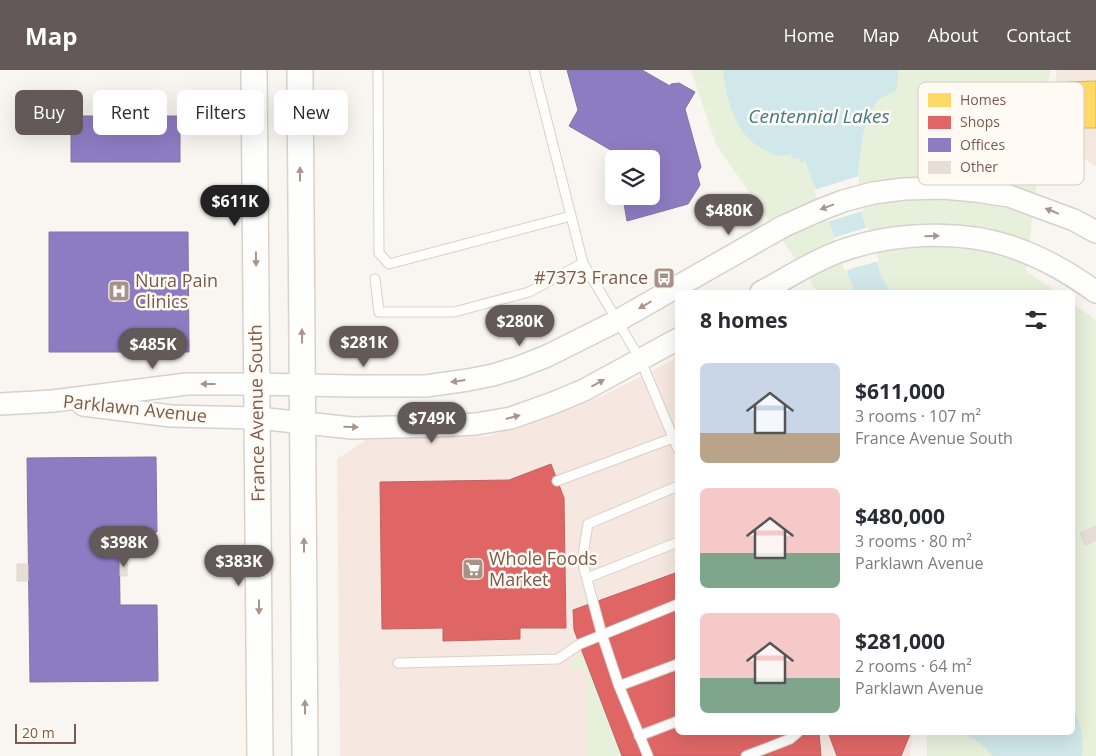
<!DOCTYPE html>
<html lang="en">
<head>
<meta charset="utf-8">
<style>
  body { margin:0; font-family:"Open Sans",sans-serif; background:#f7f7f7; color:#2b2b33; height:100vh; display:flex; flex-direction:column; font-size:19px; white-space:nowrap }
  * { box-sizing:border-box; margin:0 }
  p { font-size:16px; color:#7c7c81 }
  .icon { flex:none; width:28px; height:28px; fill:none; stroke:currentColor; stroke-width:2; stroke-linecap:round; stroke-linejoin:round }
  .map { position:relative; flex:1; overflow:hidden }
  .panel { position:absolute; left:675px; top:220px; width:400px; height:445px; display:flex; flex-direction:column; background:#fff; border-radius:8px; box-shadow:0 5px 20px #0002 }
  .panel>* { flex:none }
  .guide { position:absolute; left:15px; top:20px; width:475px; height:45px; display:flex; gap:10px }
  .fabs { position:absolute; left:605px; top:80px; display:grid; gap:10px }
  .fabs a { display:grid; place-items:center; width:55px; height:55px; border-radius:8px; background:#fff; box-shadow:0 5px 20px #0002; font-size:25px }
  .scale { position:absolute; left:15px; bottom:12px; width:61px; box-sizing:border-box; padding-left:5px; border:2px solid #7a5c4d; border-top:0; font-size:14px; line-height:18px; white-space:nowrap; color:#7a5c4d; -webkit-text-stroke:4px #fffaf3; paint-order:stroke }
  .price { position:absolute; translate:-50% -42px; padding:0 11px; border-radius:18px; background:#625958; color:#fff; font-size:16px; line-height:32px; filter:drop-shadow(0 1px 2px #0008) }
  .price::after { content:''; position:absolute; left:50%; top:30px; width:15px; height:11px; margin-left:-8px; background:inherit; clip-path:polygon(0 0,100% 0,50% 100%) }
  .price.on { background:#222; color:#fff }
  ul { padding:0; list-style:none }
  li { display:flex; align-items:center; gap:15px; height:125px; padding:0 25px }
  li span { display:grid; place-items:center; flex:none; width:140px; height:100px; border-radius:8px; color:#555 }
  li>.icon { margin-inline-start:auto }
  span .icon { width:60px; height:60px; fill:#fffc; stroke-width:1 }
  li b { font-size:21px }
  h2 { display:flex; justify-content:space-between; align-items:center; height:60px; padding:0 25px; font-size:21px }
  .chip { padding:0 18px; border-radius:8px; background:#fff; box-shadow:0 5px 20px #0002; font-size:18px; line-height:45px }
  .chip.on { background:#625958; color:#fff }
  header { display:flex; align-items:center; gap:30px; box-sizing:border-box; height:70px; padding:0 25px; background:#625958; color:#fff }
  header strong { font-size:24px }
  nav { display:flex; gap:28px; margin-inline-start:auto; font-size:18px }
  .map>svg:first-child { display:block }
</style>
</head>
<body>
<header>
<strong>Map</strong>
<nav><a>Home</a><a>Map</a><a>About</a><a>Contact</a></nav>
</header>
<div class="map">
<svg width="1096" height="686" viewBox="0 0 1096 686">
  <rect width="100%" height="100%" fill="#f9f5f0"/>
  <path fill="#f2e8de" d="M1057 0H1096V96L1049 65Z"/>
  <path fill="#f6e8e1" d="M677 288 678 662 913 663 910 686H340L337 389 366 370 489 366 604 325Z"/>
  <path fill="#e7f0db" d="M691 0H1050L1026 201 1057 222H818L716 74Z
    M1073 234 1096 250V686H927V663L1072 662Z
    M583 585 622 686H588L587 600H570C570 589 575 589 583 585Z"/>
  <path fill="#d0e8ea" d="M723 0H898V10L897 16 895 21 879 29 872 39 863 64 857 108 859 132 862 146 881 206 890 222H855L848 205V201L805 91 801 93 799 88 793 89 791 84C782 88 774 85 765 80 761 78 756 75 752 72 733 54 725 25 723 0Z
    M1073 638C1081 652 1084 670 1082 686H993L980 673 963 663 1072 662Z"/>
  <path fill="#f9f5f0" d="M859 106V119L863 141 827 152 814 120Z
    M868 157 879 191 854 198 845 201 833 168Z"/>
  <path fill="#ffd966" stroke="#d7b45e" d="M1096 11V58H1066V12Z"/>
  <path fill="#e06666" stroke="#c1635e" d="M551 394 564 428 566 558H520V569L443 571V558L382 559 380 412 509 410Z
    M678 502V662H819L821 686H622L574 560 573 540Z
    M828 662H911L901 686H837Z"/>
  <path fill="#8e7cc3" stroke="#8872a0" d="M567 0H642L670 16 671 14 679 13 695 22 685 39 701 97 697 104 700 115 688 134 627 151 624 134 628 133 627 126H651V89H617L616 83 569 56 578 40Z
    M71 46H180V92H71Z
    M49 162H188L189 282H49Z
    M156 387 157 462 119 463 120 535H157L158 611 30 612 27 388Z"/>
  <path fill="#e6ded7" stroke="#e2d8d2" d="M1096 456V470L1085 475 1080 463Z
    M120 490H127V506H120Z
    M17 494H28V511H17Z"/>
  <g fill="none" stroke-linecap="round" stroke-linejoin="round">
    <g stroke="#d7d1cb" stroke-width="11">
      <path id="service" d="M378 0 379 183 389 194 571 146
        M534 0 583 193 640 289 678 379
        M375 209 379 242H454L529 222 583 193
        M557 411 673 368
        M587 508 678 472
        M398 593 558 589 580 574 602 565 582 491 588 454 678 416
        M619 616 678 594
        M639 666 678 651
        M648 686 619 616 602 565 678 534
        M746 686 790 669 798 662"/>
    </g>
    <g stroke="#d7d1cb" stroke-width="24">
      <path id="tertiary" d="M761 222C786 209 811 192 838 182 889 163 957 159 1009 176 1040 186 1070 203 1096 222
        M0 334 53 331 187 314H257L354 316H426L468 310 493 305 519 297 547 286 617 251 784 156 820 140 843 131 873 123 904 119 943 118 976 121 1009 126 1074 150 1096 162
        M83 335 171 346 258 348 352 358 438 356 476 354 511 348 553 333 584 320 678 269"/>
    </g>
    <g stroke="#d9d2cb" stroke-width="28">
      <path id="secondary" d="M254 0 260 686
        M300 0 305 686"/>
    </g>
    <use href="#service" stroke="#fefefd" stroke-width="9"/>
    <use href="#tertiary" stroke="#fefefd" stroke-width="21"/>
    <use href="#secondary" stroke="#fefefd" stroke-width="25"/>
  </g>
  <defs><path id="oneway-solid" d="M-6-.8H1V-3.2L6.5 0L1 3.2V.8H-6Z" transform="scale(1.25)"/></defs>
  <g fill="#a8958b">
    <use href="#oneway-solid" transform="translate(300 104) rotate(-90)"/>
    <use href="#oneway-solid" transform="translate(827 137) rotate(160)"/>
    <use href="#oneway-solid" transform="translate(1052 141) rotate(-158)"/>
    <use href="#oneway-solid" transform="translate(932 166) rotate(-2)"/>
    <use href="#oneway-solid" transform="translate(256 189) rotate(89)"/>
    <use href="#oneway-solid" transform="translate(645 235) rotate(150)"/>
    <use href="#oneway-solid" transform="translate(302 266) rotate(-91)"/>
    <use href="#oneway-solid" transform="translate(458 311) rotate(172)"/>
    <use href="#oneway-solid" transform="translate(598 313) rotate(-29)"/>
    <use href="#oneway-solid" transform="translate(208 314) rotate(180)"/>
    <use href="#oneway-solid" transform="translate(513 347) rotate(-15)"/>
    <use href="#oneway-solid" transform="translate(351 357) rotate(2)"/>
    <use href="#oneway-solid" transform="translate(304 475) rotate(-90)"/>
    <use href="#oneway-solid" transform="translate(259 537) rotate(90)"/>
    <use href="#oneway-solid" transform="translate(305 637) rotate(-90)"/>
  </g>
  <defs>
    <g id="bus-square" transform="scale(1.125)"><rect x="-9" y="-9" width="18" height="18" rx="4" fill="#a69286" stroke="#fffaf3"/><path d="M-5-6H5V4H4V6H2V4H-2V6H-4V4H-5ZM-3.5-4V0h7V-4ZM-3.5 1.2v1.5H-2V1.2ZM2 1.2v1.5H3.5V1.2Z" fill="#fff"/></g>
    <g id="hospital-square" transform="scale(1.125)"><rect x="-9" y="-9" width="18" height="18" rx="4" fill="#a69286" stroke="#fffaf3"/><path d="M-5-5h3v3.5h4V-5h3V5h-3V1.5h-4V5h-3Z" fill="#fff"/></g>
    <g id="supermarket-square" transform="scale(1.125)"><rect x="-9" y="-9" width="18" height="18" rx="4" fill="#a69286" stroke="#fffaf3"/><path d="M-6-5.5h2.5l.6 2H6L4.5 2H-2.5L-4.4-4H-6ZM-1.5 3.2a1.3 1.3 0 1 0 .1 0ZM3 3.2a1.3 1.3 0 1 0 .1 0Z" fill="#fff"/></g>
  </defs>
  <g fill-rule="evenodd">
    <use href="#bus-square" x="664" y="208"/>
    <use href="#hospital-square" x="119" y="221"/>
    <use href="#supermarket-square" x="473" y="499"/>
  </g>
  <g text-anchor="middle" stroke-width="5" stroke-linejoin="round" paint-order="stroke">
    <g font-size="18" fill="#7a5c4d" stroke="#fffaf3" text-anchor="start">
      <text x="648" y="214" text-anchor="end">#7373 France</text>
      <text x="135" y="217">Nura Pain<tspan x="135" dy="21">Clinics</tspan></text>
      <text x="489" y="495">Whole Foods<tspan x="489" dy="21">Market</tspan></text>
    </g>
    <g font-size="18" fill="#7a5c4d" stroke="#fffaf3">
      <text transform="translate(135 339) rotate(6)" y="6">Parklawn Avenue</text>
      <text transform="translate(257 343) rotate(-91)" y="6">France Avenue South</text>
    </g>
    <g font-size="19" font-style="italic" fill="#437c86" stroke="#fffaf3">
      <text x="819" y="53">Centennial Lakes</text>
    </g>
  </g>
  <rect x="918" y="12" width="166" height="103" rx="8" fill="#fffaf3" stroke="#d7cbc1" stroke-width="1"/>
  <rect x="928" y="23" width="23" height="14" fill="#ffd966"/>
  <rect x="928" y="46" width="23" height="13" fill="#e06666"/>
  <rect x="928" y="68" width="23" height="14" fill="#8e7cc3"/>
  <rect x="928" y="91" width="23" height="13" fill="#e6ded7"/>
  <g font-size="14" fill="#7a5c4d">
    <text x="960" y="35">Homes</text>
    <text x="960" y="57">Shops</text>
    <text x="960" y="80">Offices</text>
    <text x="960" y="102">Other</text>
  </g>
</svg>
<div class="fabs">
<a><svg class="icon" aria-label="layers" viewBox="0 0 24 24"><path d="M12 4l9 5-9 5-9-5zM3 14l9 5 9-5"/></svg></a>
</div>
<div class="scale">20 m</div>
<b class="price on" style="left:235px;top:157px">$611K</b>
<b class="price" style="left:729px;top:166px">$480K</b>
<b class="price" style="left:520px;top:277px">$280K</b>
<b class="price" style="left:364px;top:298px">$281K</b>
<b class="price" style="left:153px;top:300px">$485K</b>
<b class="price" style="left:432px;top:374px">$749K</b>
<b class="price" style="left:124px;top:498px">$398K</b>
<b class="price" style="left:239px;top:517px">$383K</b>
<div class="guide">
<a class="chip on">Buy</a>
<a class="chip">Rent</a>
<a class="chip">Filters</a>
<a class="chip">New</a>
</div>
<section class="panel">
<h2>8 homes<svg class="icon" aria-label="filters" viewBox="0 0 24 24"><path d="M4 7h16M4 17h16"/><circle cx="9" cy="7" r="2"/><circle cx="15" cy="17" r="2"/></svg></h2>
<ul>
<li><span style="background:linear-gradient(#c9d6e8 70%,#b9a48a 0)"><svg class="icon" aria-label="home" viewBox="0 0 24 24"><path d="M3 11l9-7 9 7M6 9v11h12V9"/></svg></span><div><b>$611,000</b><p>3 rooms · 107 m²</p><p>France Avenue South</p></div></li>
<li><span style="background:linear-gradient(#f6c9c9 65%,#7fa58c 0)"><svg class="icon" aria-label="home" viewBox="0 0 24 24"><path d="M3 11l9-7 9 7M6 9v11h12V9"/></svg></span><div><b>$480,000</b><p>3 rooms · 80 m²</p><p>Parklawn Avenue</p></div></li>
<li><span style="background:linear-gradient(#f6c9c9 65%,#7fa58c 0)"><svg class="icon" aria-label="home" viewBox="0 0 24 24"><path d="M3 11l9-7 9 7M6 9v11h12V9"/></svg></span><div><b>$281,000</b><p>2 rooms · 64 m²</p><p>Parklawn Avenue</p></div></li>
</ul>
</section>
</div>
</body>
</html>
